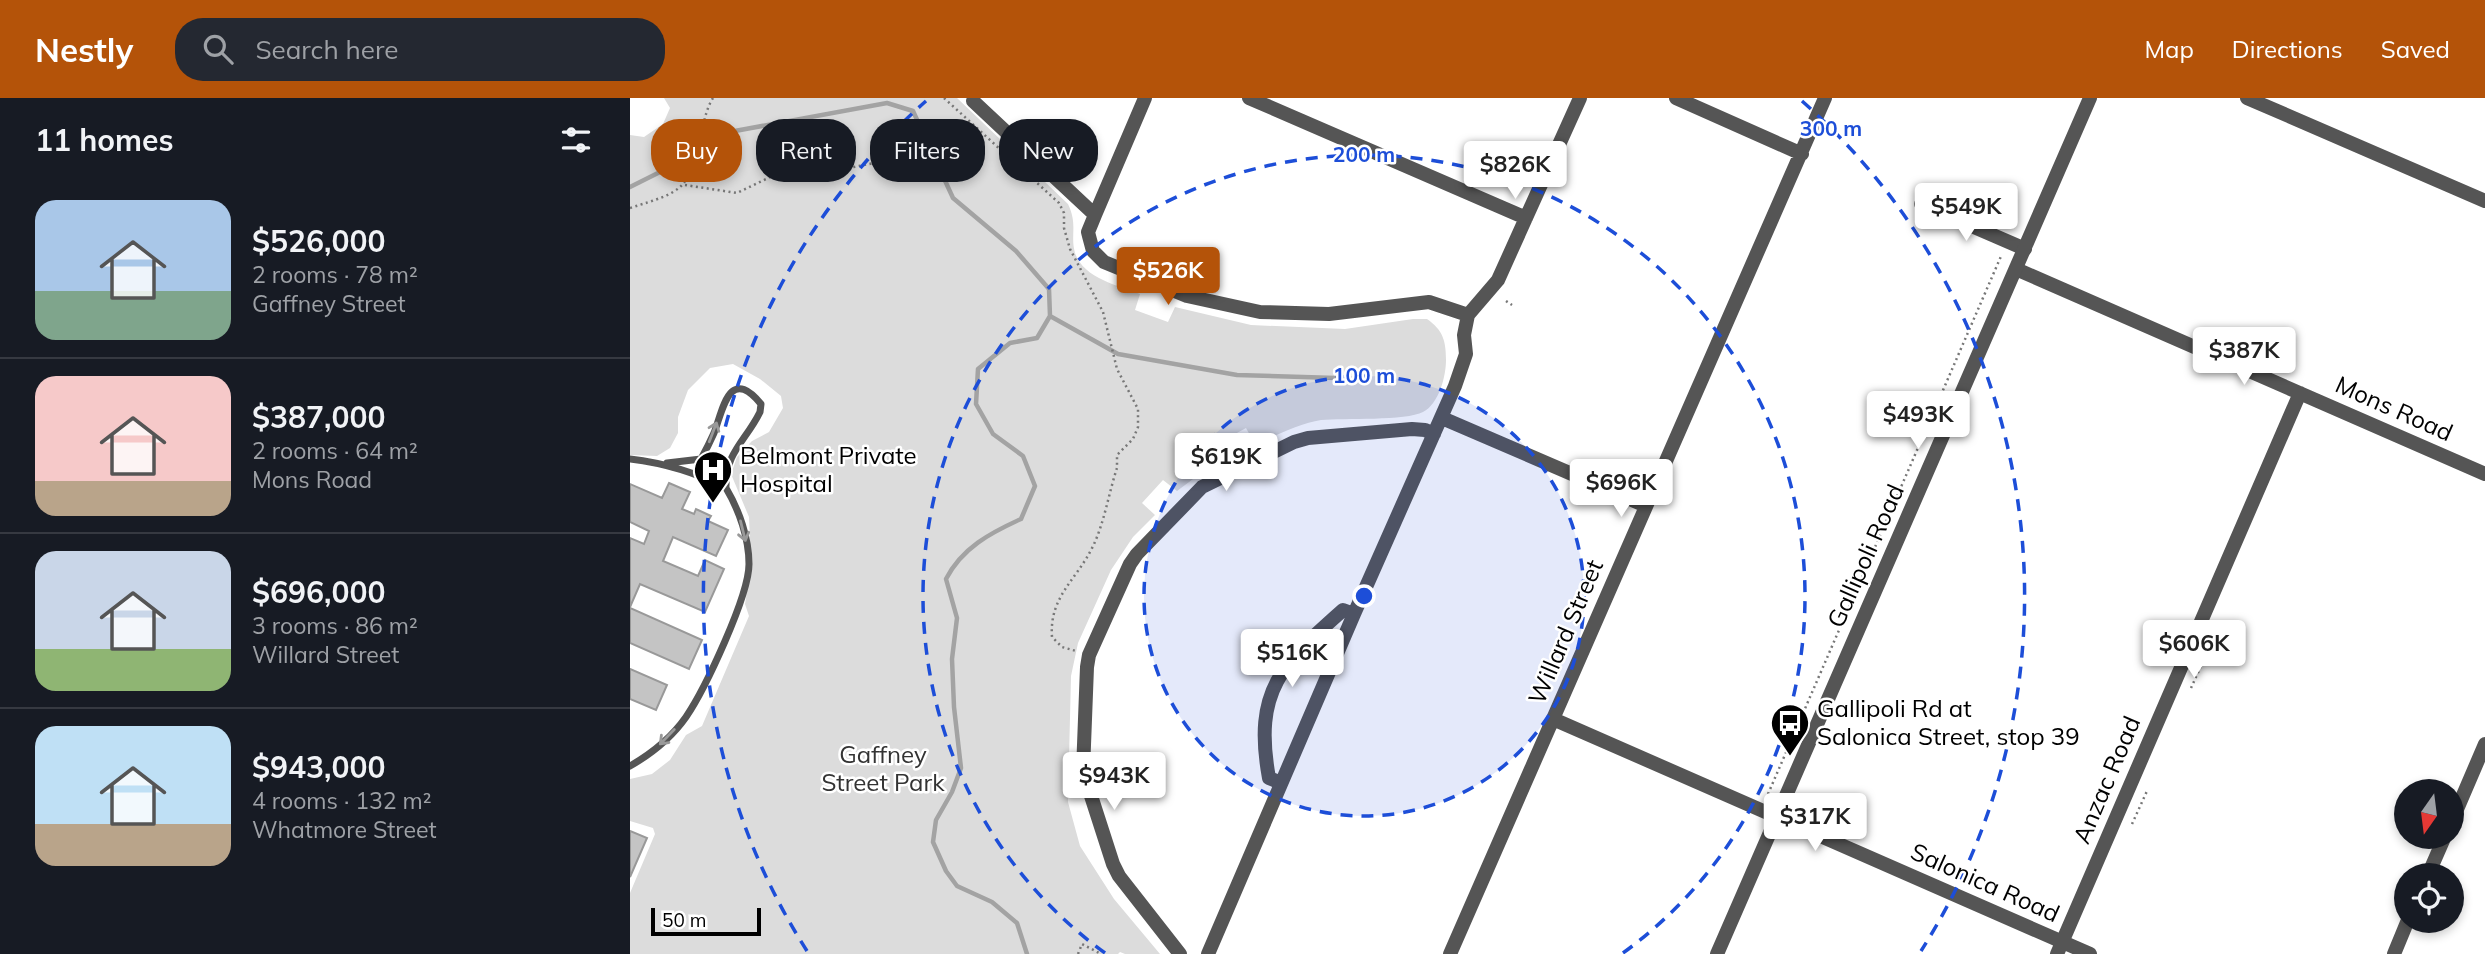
<!DOCTYPE html>
<html lang="en">
<head>
<meta charset="utf-8">
<style>
  body { margin:0; font-family:Mulish,sans-serif; background:#242831; color:#f1f3f6; height:100vh; display:flex; flex-direction:column; font-size:26px; white-space:nowrap }
  * { box-sizing:border-box; margin:0 }
  p { font-size:23px; color:#9ea1a6 }
  .icon { flex:none; width:38px; height:38px; fill:none; stroke:currentColor; stroke-width:2; stroke-linecap:round; stroke-linejoin:round }
  .map { position:relative; flex:1; overflow:hidden }
  .side { display:flex; flex-direction:column; background:#171b24; width:630px }
  .side>* { flex:none }
  .guide { position:absolute; left:21px; top:21px; width:665px; height:63px; display:flex; gap:14px }
  .needle { width:46px; rotate:194deg }
  .controls { position:absolute; left:1764px; top:681px; display:grid; gap:14px }
  .controls a { display:grid; place-items:center; width:70px; height:70px; border-radius:50%; background:#171b24; box-shadow:0 4px 10px #0003; font-size:35px }
  .scale { position:absolute; left:21px; bottom:18px; width:110px; box-sizing:border-box; padding-left:7px; border:4px solid #000; border-top:0; font-size:19px; line-height:24px; white-space:nowrap; color:#000; -webkit-text-stroke:5px #fff; paint-order:stroke }
  .price { position:absolute; translate:-50% -60px; padding:0 16px; border-radius:7px; background:#fff; color:#222; font-size:23px; line-height:46px; filter:drop-shadow(0 2px 4px #0008) }
  .price::after { content:''; position:absolute; left:50%; top:42px; width:21px; height:16px; margin-left:-10px; background:inherit; clip-path:polygon(0 0,100% 0,50% 100%) }
  .price.active { background:#b45309; color:#fff }
  ul { padding:0; list-style:none }
  li { display:flex; align-items:center; gap:21px; height:175px; padding:0 35px }
  li+li { border-top:2px solid #363941 }
  li span { display:grid; place-items:center; flex:none; width:196px; height:140px; border-radius:21px; color:#555 }
  li>.icon { margin-inline-start:auto }
  span .icon { width:84px; height:84px; fill:#fffc; stroke-width:1 }
  li b { font-size:30px }
  h2 { display:flex; justify-content:space-between; align-items:center; height:84px; padding:0 35px; font-size:30px }
  .tag { padding:0 24px; border-radius:28px; background:#171b24; box-shadow:0 4px 10px #0003; font-size:24px; line-height:63px }
  .tag.active { background:#b45309; color:#fff }
  header { display:flex; align-items:center; gap:42px; box-sizing:border-box; height:98px; padding:0 35px; background:#b45309; color:#fff }
  header strong { font-size:33px }
  nav { display:flex; gap:38px; margin-inline-start:auto; font-size:24px }
  .search { width:490px; height:63px; background:#242831; display:flex; align-items:center; gap:18px; box-sizing:border-box; padding:0 24px; border-radius:28px; color:#9ea1a6; font-size:26px }
  main { display:flex; flex:1; min-height:0 }
  .map>svg:first-child { display:block }
</style>
</head>
<body>
<header>
<strong>Nestly</strong>
<div class="search"><svg class="icon" aria-label="search" viewBox="0 0 24 24"><circle cx="10" cy="10" r="6"/><path d="M15 15l6 6"/></svg>Search here</div>
<nav><a>Map</a><a>Directions</a><a>Saved</a></nav>
</header>
<main>
<section class="side">
<h2>11 homes<svg class="icon" aria-label="filters" viewBox="0 0 24 24"><path d="M4 7h16M4 17h16"/><circle cx="9" cy="7" r="2"/><circle cx="15" cy="17" r="2"/></svg></h2>
<ul>
<li><span style="background:linear-gradient(#a9c7e8 65%,#7fa58c 0)"><svg class="icon" aria-label="home" viewBox="0 0 24 24"><path d="M3 11l9-7 9 7M6 9v11h12V9"/></svg></span><div><b>$526,000</b><p>2 rooms · 78 m²</p><p>Gaffney Street</p></div></li>
<li><span style="background:linear-gradient(#f6c9c9 75%,#b9a48a 0)"><svg class="icon" aria-label="home" viewBox="0 0 24 24"><path d="M3 11l9-7 9 7M6 9v11h12V9"/></svg></span><div><b>$387,000</b><p>2 rooms · 64 m²</p><p>Mons Road</p></div></li>
<li><span style="background:linear-gradient(#c9d6e8 70%,#8fb573 0)"><svg class="icon" aria-label="home" viewBox="0 0 24 24"><path d="M3 11l9-7 9 7M6 9v11h12V9"/></svg></span><div><b>$696,000</b><p>3 rooms · 86 m²</p><p>Willard Street</p></div></li>
<li><span style="background:linear-gradient(#bfe0f5 70%,#b9a48a 0)"><svg class="icon" aria-label="home" viewBox="0 0 24 24"><path d="M3 11l9-7 9 7M6 9v11h12V9"/></svg></span><div><b>$943,000</b><p>4 rooms · 132 m²</p><p>Whatmore Street</p></div></li>
</ul>
</section>
<div class="map">
<svg width="1855" height="856" viewBox="0 0 1855 856">
  <rect width="100%" height="100%" fill="#fff"/>
  <path fill="#dcdcdc" d="M34 0H327L438 106C448 127 440 137 445 155 453 180 489 188 510 196L505 212 538 224 545 209 621 227 715 231 783 221H797C813 232 816 243 816 262 816 278 809 306 793 314 776 323 714 320 691 322 670 325 646 338 625 346L616 330 585 347 594 363 567 378 547 393 533 382 512 405 525 417 503 439 481 472 448 545 441 578 438 704 450 748 484 801 530 856H495L490 854 488 856H0V795L25 736 23 730 0 723V681L22 676 40 662 56 637 72 628 119 518 115 506 121 469 119 419 101 376 107 359 122 343 139 334 153 310 151 298 130 281 103 266 80 270 58 292 48 319V335L40 350 27 358 0 357V37L14 39 33 26 40 10Z"/>
  <g fill="none" stroke-linecap="round" stroke-linejoin="round">
    <path stroke="#a3a3a3" stroke-width="4.5" d="M0 89 34 72 54 48 94 35 257 5 283 13 323 100 386 153 419 191 420 218 407 240 380 245 348 271 346 306 363 336 393 358 405 388 391 421C360 435 332 450 316 481L327 520 322 561 324 609 331 670 322 694 306 722 303 744 316 773 327 788 362 804 387 825 397 856
      M420 218 488 256 607 277 739 281"/>
  </g>
  <path fill="#c4c4c4" stroke="#999" stroke-width="2" d="M39 385 60 394 52 411 64 416 66 411 81 418 78 423 98 432 86 458 43 439 33 463 68 478 75 462 94 471 75 514 10 486 0 509V440L14 446 19 433 0 424V386L32 400Z
    M0 510 72 542 59 571 0 545Z
    M0 571 37 587 26 612 0 601Z
    M0 733 17 740 0 779Z"/>
  <g fill="none" stroke-linecap="round" stroke-linejoin="round">
    <path stroke="#777" stroke-width="2.5" stroke-dasharray="2 3.5" stroke-linecap="butt" d="M314 0 429 105 434 115V130L440 151 473 214 487 271 508 311V329L503 341 487 357V370C479 394 474 426 463 448 447 482 419 498 422 539L432 549 446 553
      M55 87 107 95 161 69 178 65 214 71 254 63 285 82
      M0 110C54 93 58 93 71 37 74 24 76 11 83 0
      M876 203 882 207
      M1561 590 1590 526
      M1138 696 1372 156
      M1502 726 1517 693
      M448 856 452 846 471 856"/>
    <path stroke="#555" stroke-width="7" d="M0 361C34 365 65 374 96 390 109 412 119 440 119 466 119 498 75 591 56 619 42 639 21 656 0 668
      M71 361 85 365 95 374
      M37 365 71 361C76 352 80 344 84 335 93 312 99 267 131 306L130 314C116 343 95 354 96 390"/>
    <path stroke="#555" stroke-width="14" d="M619 0 896 120
      M1046 0 1172 56
      M343 3 465 117 458 134 459 138 463 153 474 164 557 198 630 214 699 216 799 204 838 217
      M1291 106 1395 151
      M465 117 515 0
      M1386 171 1855 376
      M812 320 1016 408
      M923 621 1460 856
      M651 685 639 680C623 592 652 566 713 512L724 516
      M550 856 489 778 483 766 453 673 457 569 459 557 500 466 507 456 572 389 664 344 678 340 782 331 795 332 804 336
      M578 856 724 516 825 288 836 256 834 237 838 217 868 182 950 0
      M820 856 1195 0
      M1427 856 1670 295"/>
    <path stroke="#555" stroke-width="14" d="M1617 0 1855 103
      M1822 723 1855 646
      M1798 777 1815 738
      M1087 856 1460 0
      M1764 856 1778 822"/>
  </g>
  <defs><path id="oneway-shaft" d="M-6 0H5M1.5-3L5.5 0L1.5 3" fill="none" stroke-width="1.6" stroke-linecap="round" stroke-linejoin="round" transform="scale(1.75)"/></defs>
  <g stroke="#999">
    <use href="#oneway-shaft" transform="translate(83 334) rotate(-69)"/>
    <use href="#oneway-shaft" transform="translate(113 433) rotate(76)"/>
    <use href="#oneway-shaft" transform="translate(37 639) rotate(134)"/>
  </g>
  <circle cx="734" cy="498" r="220" fill="#1d4ed8" fill-opacity=".12"/>
  <g fill="none" stroke="#1d4ed8" stroke-width="3.5" stroke-dasharray="12 9">
    <circle cx="734" cy="498" r="220"/>
    <path d="M475 855A441 441 0 1 1 993 855"/>
    <path d="M177 853A661 661 0 0 1 296 3M1172 3A661 661 0 0 1 1291 853"/>
  </g>
  <defs>
    <g id="hospital-pin" transform="scale(2.0125)"><path d="M0 17L-7.5 6A9.5 9.5 0 1 1 7.5 6Z" fill="#000" stroke="#fff"/><path d="M-5-5h3v3.5h4V-5h3V5h-3V1.5h-4V5h-3Z" fill="#fff"/></g>
    <g id="bus-pin" transform="scale(2.0125)"><path d="M0 17L-7.5 6A9.5 9.5 0 1 1 7.5 6Z" fill="#000" stroke="#fff"/><path d="M-5-6H5V4H4V6H2V4H-2V6H-4V4H-5ZM-3.5-4V0h7V-4ZM-3.5 1.2v1.5H-2V1.2ZM2 1.2v1.5H3.5V1.2Z" fill="#fff"/></g>
  </defs>
  <g fill-rule="evenodd">
    <use href="#hospital-pin" x="83" y="372"/>
    <use href="#bus-pin" x="1160" y="625"/>
  </g>
  <g text-anchor="middle" stroke-width="5" stroke-linejoin="round" paint-order="stroke">
    <g font-size="24" fill="#000" stroke="#fff">
      <text transform="translate(1764 311) rotate(24)" y="8">Mons Road</text>
      <text transform="translate(1236 458) rotate(-66)" y="8">Gallipoli Road</text>
      <text transform="translate(936 534) rotate(-67)" y="8">Willard Street</text>
      <text transform="translate(1477 682) rotate(-67)" y="8">Anzac Road</text>
      <text transform="translate(1355 785) rotate(24)" y="8">Salonica Road</text>
    </g>
    <g font-size="24" fill="#000" stroke="#fff" text-anchor="start">
      <text x="110" y="366">Belmont Private<tspan x="110" dy="28">Hospital</tspan></text>
      <text x="1187" y="619">Gallipoli Rd at<tspan x="1187" dy="28">Salonica Street, stop 39</tspan></text>
    </g>
    <g font-size="24" fill="#333" stroke="#fff">
      <text x="253" y="665">Gaffney<tspan x="253" dy="28">Street Park</tspan></text>
    </g>
  </g>
  <circle cx="734" cy="498" r="10" fill="#1d4ed8" stroke="#fff" stroke-width="3.5"/>
  <g font-size="21" text-anchor="middle" font-weight="bold" fill="#1d4ed8" stroke="#fff" stroke-width="5" stroke-linejoin="round" paint-order="stroke">
    <text x="1201" y="38">300 m</text>
    <text x="734" y="64">200 m</text>
    <text x="734" y="285">100 m</text>
  </g>
</svg>
<div class="controls">
<a><svg class="needle" viewBox="-14 -14 28 28"><path d="M0-13l5 13h-10z" fill="#e53935"/><path d="M0 13l5-13h-10z" fill="#9ea1a6"/></svg></a>
<a><svg class="icon" aria-label="locate" viewBox="0 0 24 24"><circle cx="12" cy="12" r="6"/><path d="M12 2v4M12 18v4M2 12h4M18 12h4"/></svg></a>
</div>
<div class="scale">50 m</div>
<b class="price" style="left:885px;top:103px">$826K</b>
<b class="price" style="left:1336px;top:145px">$549K</b>
<b class="price active" style="left:538px;top:209px">$526K</b>
<b class="price" style="left:1614px;top:289px">$387K</b>
<b class="price" style="left:1288px;top:353px">$493K</b>
<b class="price" style="left:596px;top:395px">$619K</b>
<b class="price" style="left:991px;top:421px">$696K</b>
<b class="price" style="left:1564px;top:582px">$606K</b>
<b class="price" style="left:662px;top:591px">$516K</b>
<b class="price" style="left:484px;top:714px">$943K</b>
<b class="price" style="left:1185px;top:755px">$317K</b>
<div class="guide">
<a class="tag active">Buy</a>
<a class="tag">Rent</a>
<a class="tag">Filters</a>
<a class="tag">New</a>
</div>
</div>
</main>
</body>
</html>
